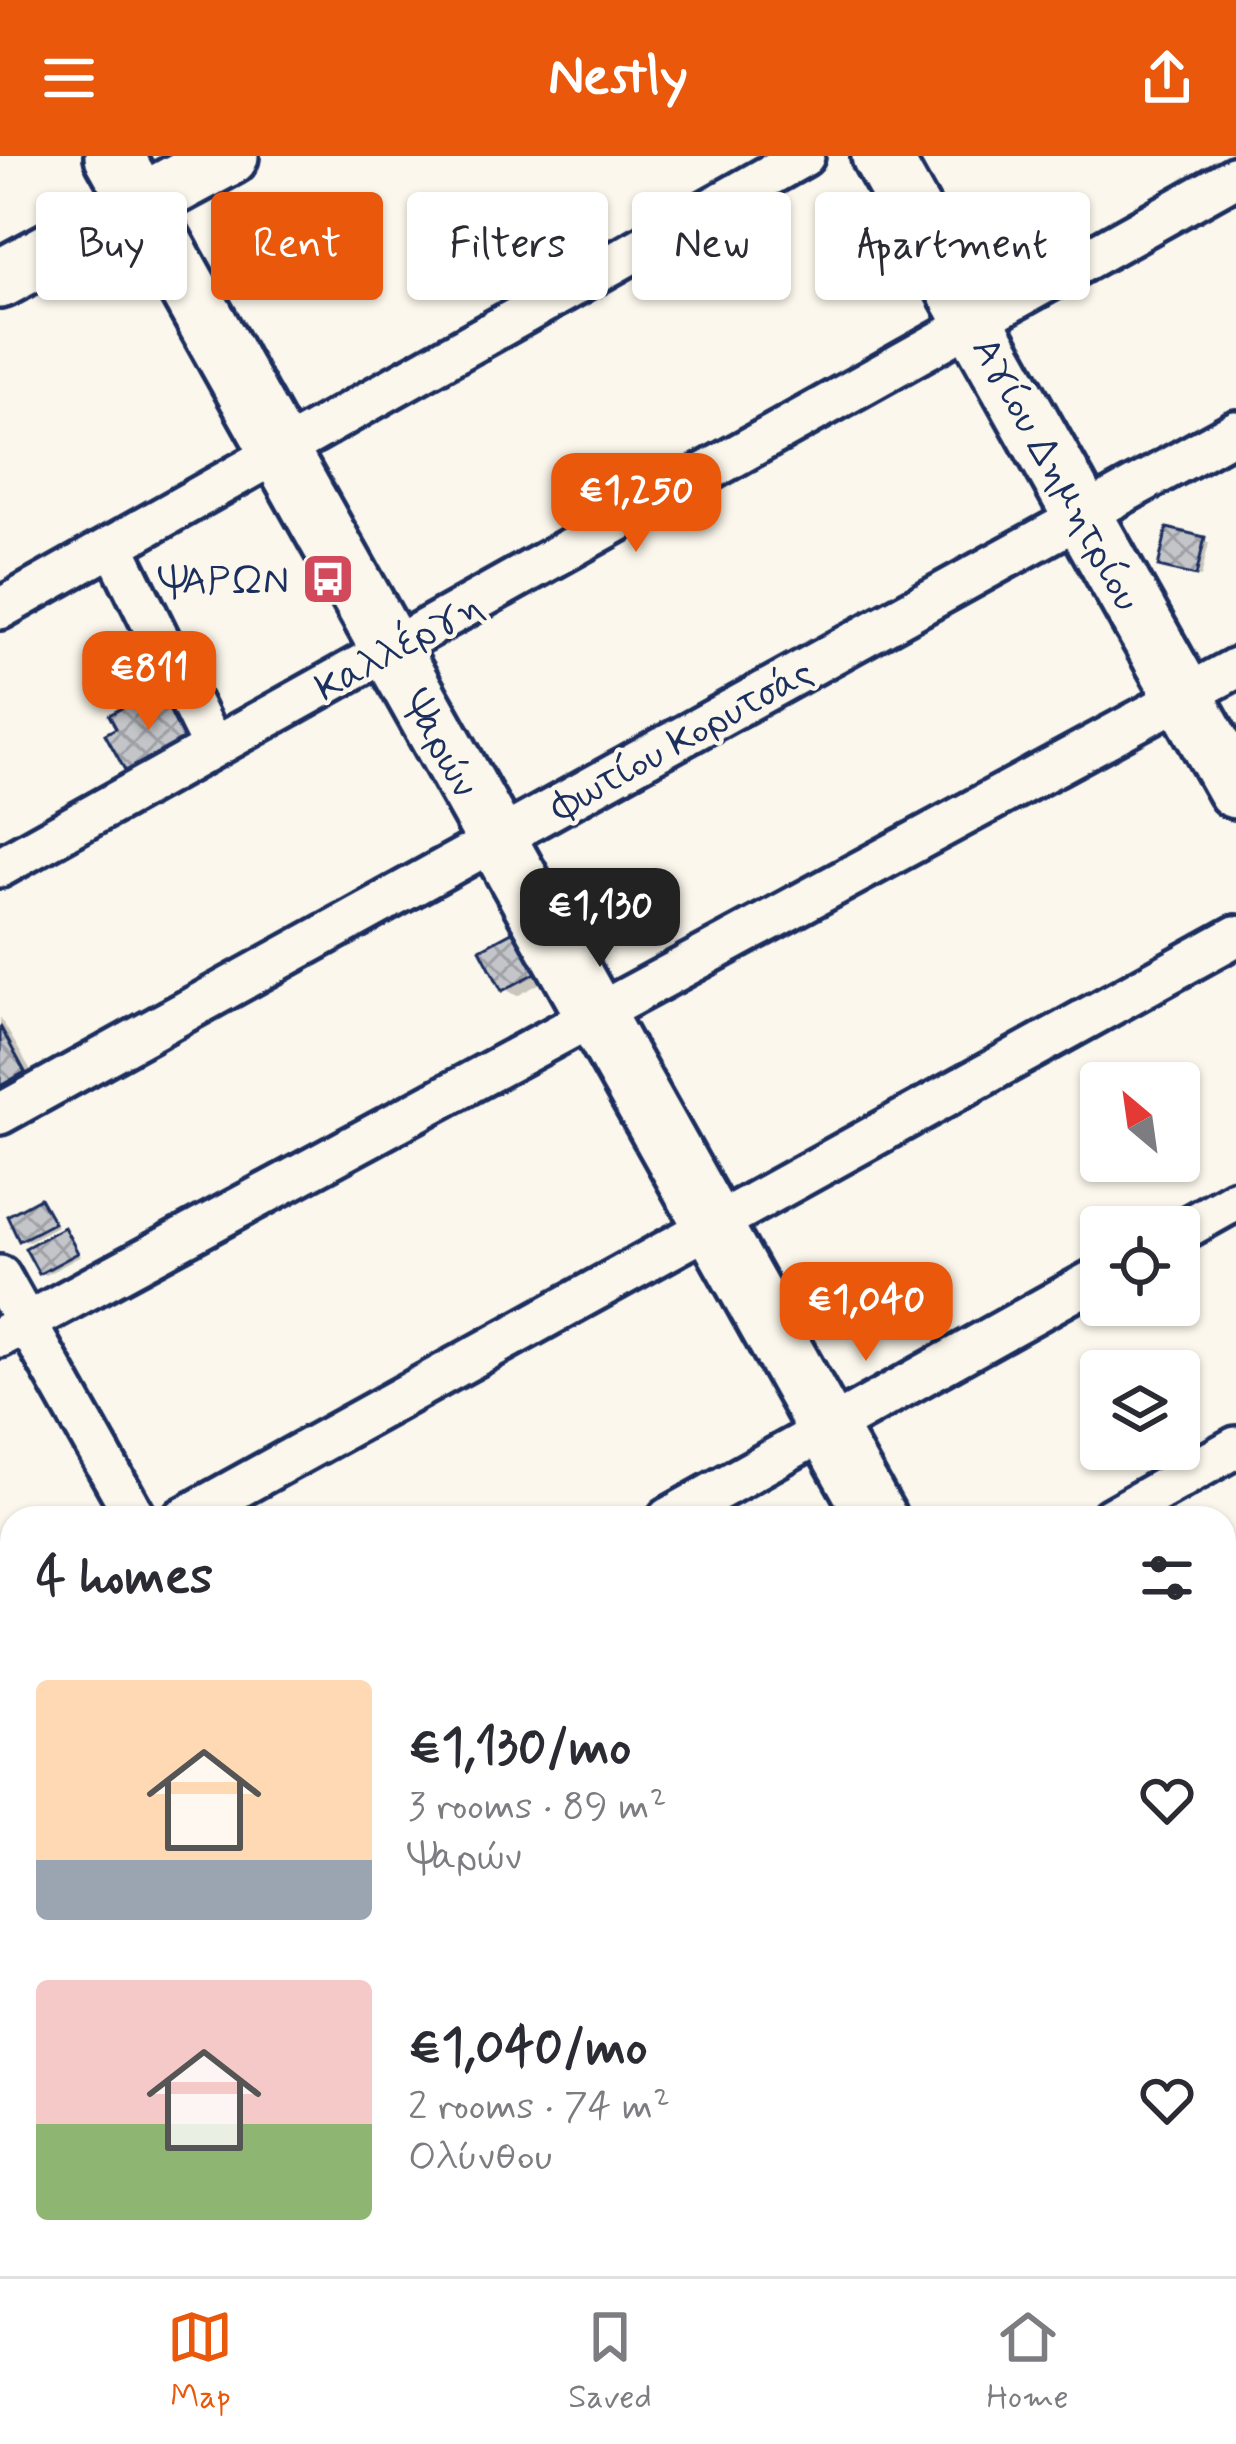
<!DOCTYPE html>
<html lang="en">
<head>
<meta charset="utf-8">
<style>
  body { margin:0; font-family:Mynerve,sans-serif; background:#f2f2f3; color:#2b2b33; height:100vh; display:flex; flex-direction:column; font-size:45px; white-space:nowrap }
  * { box-sizing:border-box; margin:0 }
  p { font-size:39px; color:#7c7c81 }
  .icon { flex:none; width:66px; height:66px; fill:none; stroke:currentColor; stroke-width:2; stroke-linecap:round; stroke-linejoin:round }
  .map { position:relative; flex:1; overflow:hidden }
  .drawer { position:absolute; left:0px; top:1350px; width:1236px; height:771px; display:flex; flex-direction:column; background:#fff; border-radius:36px 36px 0 0; box-shadow:0 3px 9px #0004 }
  .drawer>* { flex:none }
  .banner { position:absolute; left:36px; top:36px; width:1164px; height:108px; display:flex; gap:24px }
  .needle { width:78px; rotate:331deg }
  .tools { position:absolute; left:1080px; top:906px; display:grid; gap:24px }
  .tools a { display:grid; place-items:center; width:120px; height:120px; border-radius:12px; background:#fff; box-shadow:0 3px 9px #0004; font-size:60px }
  .price { position:absolute; translate:-50% -102px; padding:0 27px; border-radius:24px; background:#ea580c; color:#fff; font-size:39px; line-height:78px; filter:drop-shadow(0 3px 6px #0008) }
  .price::after { content:''; position:absolute; left:50%; top:72px; width:36px; height:27px; margin-left:-18px; background:inherit; clip-path:polygon(0 0,100% 0,50% 100%) }
  .price.active { background:#222; color:#fff }
  ul { padding:0; list-style:none }
  li { display:flex; align-items:center; gap:36px; height:300px; padding:0 36px }
  li span { display:grid; place-items:center; flex:none; width:336px; height:240px; border-radius:12px; color:#555 }
  li>.icon { margin-inline-start:auto }
  span .icon { width:144px; height:144px; fill:#fffc; stroke-width:1 }
  li b { font-size:51px }
  h2 { display:flex; justify-content:space-between; align-items:center; height:144px; padding:0 36px; font-size:51px }
  .chip { padding:0 42px; border-radius:12px; background:#fff; box-shadow:0 3px 9px #0004; font-size:42px; line-height:108px }
  .chip.active { background:#ea580c; color:#fff }
  header { display:flex; justify-content:space-between; align-items:center; height:156px; padding:0 36px; background:#ea580c; color:#fff; font-size:54px; font-weight:700 }
  .tabs { display:flex; justify-content:space-around; align-items:center; height:168px; border-top:3px solid #e1e1e2; background:#fff; font-size:33px; color:#7c7c81 }
  .tabs a { display:grid; justify-items:center; gap:6px }
  .tabs .active { color:#ea580c }
  .map>svg:first-child { display:block }
</style>
</head>
<body>
<header><svg class="icon" aria-label="menu" viewBox="0 0 24 24"><path d="M4 6h16M4 12h16M4 18h16"/></svg>Nestly<svg class="icon" aria-label="share" viewBox="0 0 24 24"><path d="M12 15V3M7 8l5-5 5 5M5 13v7h14v-7"/></svg></header>
<div class="map">
<svg width="1236" height="2120" viewBox="0 0 1236 2120">
  <defs>
    <pattern id="building-cross-hatch" width="8" height="8" patternUnits="userSpaceOnUse" patternTransform="scale(3)"><rect width="8" height="8" fill="#c3c5c9"/><path d="M0 0l8 8M0 8l8-8" fill="none" stroke="#9ea0a6"/></pattern>
  </defs>
  <rect width="100%" height="100%" fill="#fbf7ec"/>
  <filter id="ink" filterUnits="userSpaceOnUse"><feTurbulence type="fractalNoise" baseFrequency=".00833" numOctaves="2"/><feDisplacementMap in="SourceGraphic" scale="24" xChannelSelector="R" yChannelSelector="G"/><feConvolveMatrix kernelMatrix="1 2 1 2 8 2 1 2 1" color-interpolation-filters="sRGB"/></filter>
  <g filter="url(#ink)">
    <path fill="#dadad7" stroke="#7a849a" stroke-width="3" d="M1224 2047 1236 2068V2120H1054L1048 2109H1224Z"/>
    <path fill="#0003" d="M1204 384 1209 387 1201 421 1167 413Z
      M537 780 557 818 517 840 504 832Z
      M0 861 36 923 0 943Z
      M40 1045 57 1070 27 1086 22 1083Z
      M64 1074 81 1100 46 1119 41 1116Z"/>
    <path fill="url(#building-cross-hatch)" stroke="#1b2f5e" stroke-width="3" d="M1167 372 1205 381 1196 420 1158 411Z
      M164 529 197 588 131 625 105 578 116 572 109 559Z
      M525 769 547 811 502 835 480 793Z
      M0 870 25 916 0 930Z
      M40 1042 54 1067 19 1085 7 1060Z
      M64 1071 78 1097 39 1118 25 1092Z"/>
    <g fill="none" stroke-linecap="round" stroke-linejoin="round">
      <g stroke="#1b2f5e" stroke-width="48">
        <path id="street" d="M113 389 213 592
          M0 453 804 0
          M0 711 1236 20
          M0 958 1236 275
          M1179 1076 1236 1044
          M0 1120 136 1362
          M0 1181 1236 512
          M183 1362 1236 780
          M668 1362 1101 1120
          M1111 1362 1236 1291
          M0 1463 12 1456
          M1224 1525 1236 1518
          M0 1732 12 1724
          M1224 1805 1236 1799
          M0 1992 12 1985
          M558 2109 564 2120
          M987 2109 1044 2120
          M187 2120 207 2109
          M660 2120 680 2109"/>
      </g>
      <g stroke="#1b2f5e" stroke-width="66">
        <path id="secondary" d="M114 0 877 1362
          M881 0 1236 633
          M0 123 229 0
          M1224 1983 1236 2004"/>
      </g>
      <use href="#street" stroke="#fbf7ec" stroke-width="39"/>
      <use href="#secondary" stroke="#fbf7ec" stroke-width="57"/>
    </g>
  </g>
  <defs>
    <g id="bus-square" transform="scale(2.7)"><rect x="-9" y="-9" width="18" height="18" rx="4" fill="#d1495b" stroke="#fbf7ec"/><path d="M-5-6H5V4H4V6H2V4H-2V6H-4V4H-5ZM-3.5-4V0h7V-4ZM-3.5 1.2v1.5H-2V1.2ZM2 1.2v1.5H3.5V1.2Z" fill="#fff"/></g>
  </defs>
  <g fill-rule="evenodd">
    <use href="#bus-square" x="328" y="423"/>
  </g>
  <g text-anchor="middle" stroke-width="9" stroke-linejoin="round" paint-order="stroke">
    <g font-size="39" fill="#1b2f5e" stroke="#fbf7ec">
      <text transform="translate(1058 317) rotate(61)" y="14">Αγίου Δημητρίου</text>
      <text transform="translate(398 489) rotate(-29)" y="14">Καλλέργη</text>
      <text transform="translate(681 582) rotate(-29)" y="14">Φωτίου Κορυτσάς</text>
      <text transform="translate(442 587) rotate(61)" y="14">Ψαρών</text>
    </g>
    <g font-size="39" fill="#1b2f5e" stroke="#fbf7ec" text-anchor="end">
      <text x="289" y="437">ΨΑΡΩΝ</text>
    </g>
  </g>
</svg>
<div class="tools">
<a><svg class="needle" viewBox="-14 -14 28 28"><path d="M0-13l5 13h-10z" fill="#e53935"/><path d="M0 13l5-13h-10z" fill="#7c7c81"/></svg></a>
<a><svg class="icon" aria-label="locate" viewBox="0 0 24 24"><circle cx="12" cy="12" r="6"/><path d="M12 2v4M12 18v4M2 12h4M18 12h4"/></svg></a>
<a><svg class="icon" aria-label="layers" viewBox="0 0 24 24"><path d="M12 4l9 5-9 5-9-5zM3 14l9 5 9-5"/></svg></a>
</div>
<b class="price" style="left:636px;top:399px">€1,250</b>
<b class="price" style="left:149px;top:577px">€811</b>
<b class="price active" style="left:600px;top:814px">€1,130</b>
<b class="price" style="left:866px;top:1208px">€1,040</b>
<div class="banner">
<a class="chip">Buy</a>
<a class="chip active">Rent</a>
<a class="chip">Filters</a>
<a class="chip">New</a>
<a class="chip">Apartment</a>
</div>
<section class="drawer">
<h2>4 homes<svg class="icon" aria-label="filters" viewBox="0 0 24 24"><path d="M4 7h16M4 17h16"/><circle cx="9" cy="7" r="2"/><circle cx="15" cy="17" r="2"/></svg></h2>
<ul>
<li><span style="background:linear-gradient(#ffd9b3 75%,#9aa5b1 0)"><svg class="icon" aria-label="home" viewBox="0 0 24 24"><path d="M3 11l9-7 9 7M6 9v11h12V9"/></svg></span><div><b>€1,130/mo</b><p>3 rooms · 89 m²</p><p>Ψαρών</p></div><svg class="icon" aria-label="heart" viewBox="0 0 24 24"><path d="M12 20l-8-8c-3-5 5-10 8-4 3-6 11-1 8 4z"/></svg></li>
<li><span style="background:linear-gradient(#f6c9c9 60%,#8fb573 0)"><svg class="icon" aria-label="home" viewBox="0 0 24 24"><path d="M3 11l9-7 9 7M6 9v11h12V9"/></svg></span><div><b>€1,040/mo</b><p>2 rooms · 74 m²</p><p>Ολύνθου</p></div><svg class="icon" aria-label="heart" viewBox="0 0 24 24"><path d="M12 20l-8-8c-3-5 5-10 8-4 3-6 11-1 8 4z"/></svg></li>
</ul>
</section>
</div>
<nav class="tabs">
<a class="active"><svg class="icon" aria-label="map" viewBox="0 0 24 24"><path d="M3 6l6-2 6 2 6-2v14l-6 2-6-2-6 2zM9 4v14M15 6v14"/></svg>Map</a>
<a><svg class="icon" aria-label="saved" viewBox="0 0 24 24"><path d="M7 4h10v16l-5-4-5 4z"/></svg>Saved</a>
<a><svg class="icon" aria-label="home" viewBox="0 0 24 24"><path d="M3 11l9-7 9 7M6 9v11h12V9"/></svg>Home</a>
</nav>
</body>
</html>
